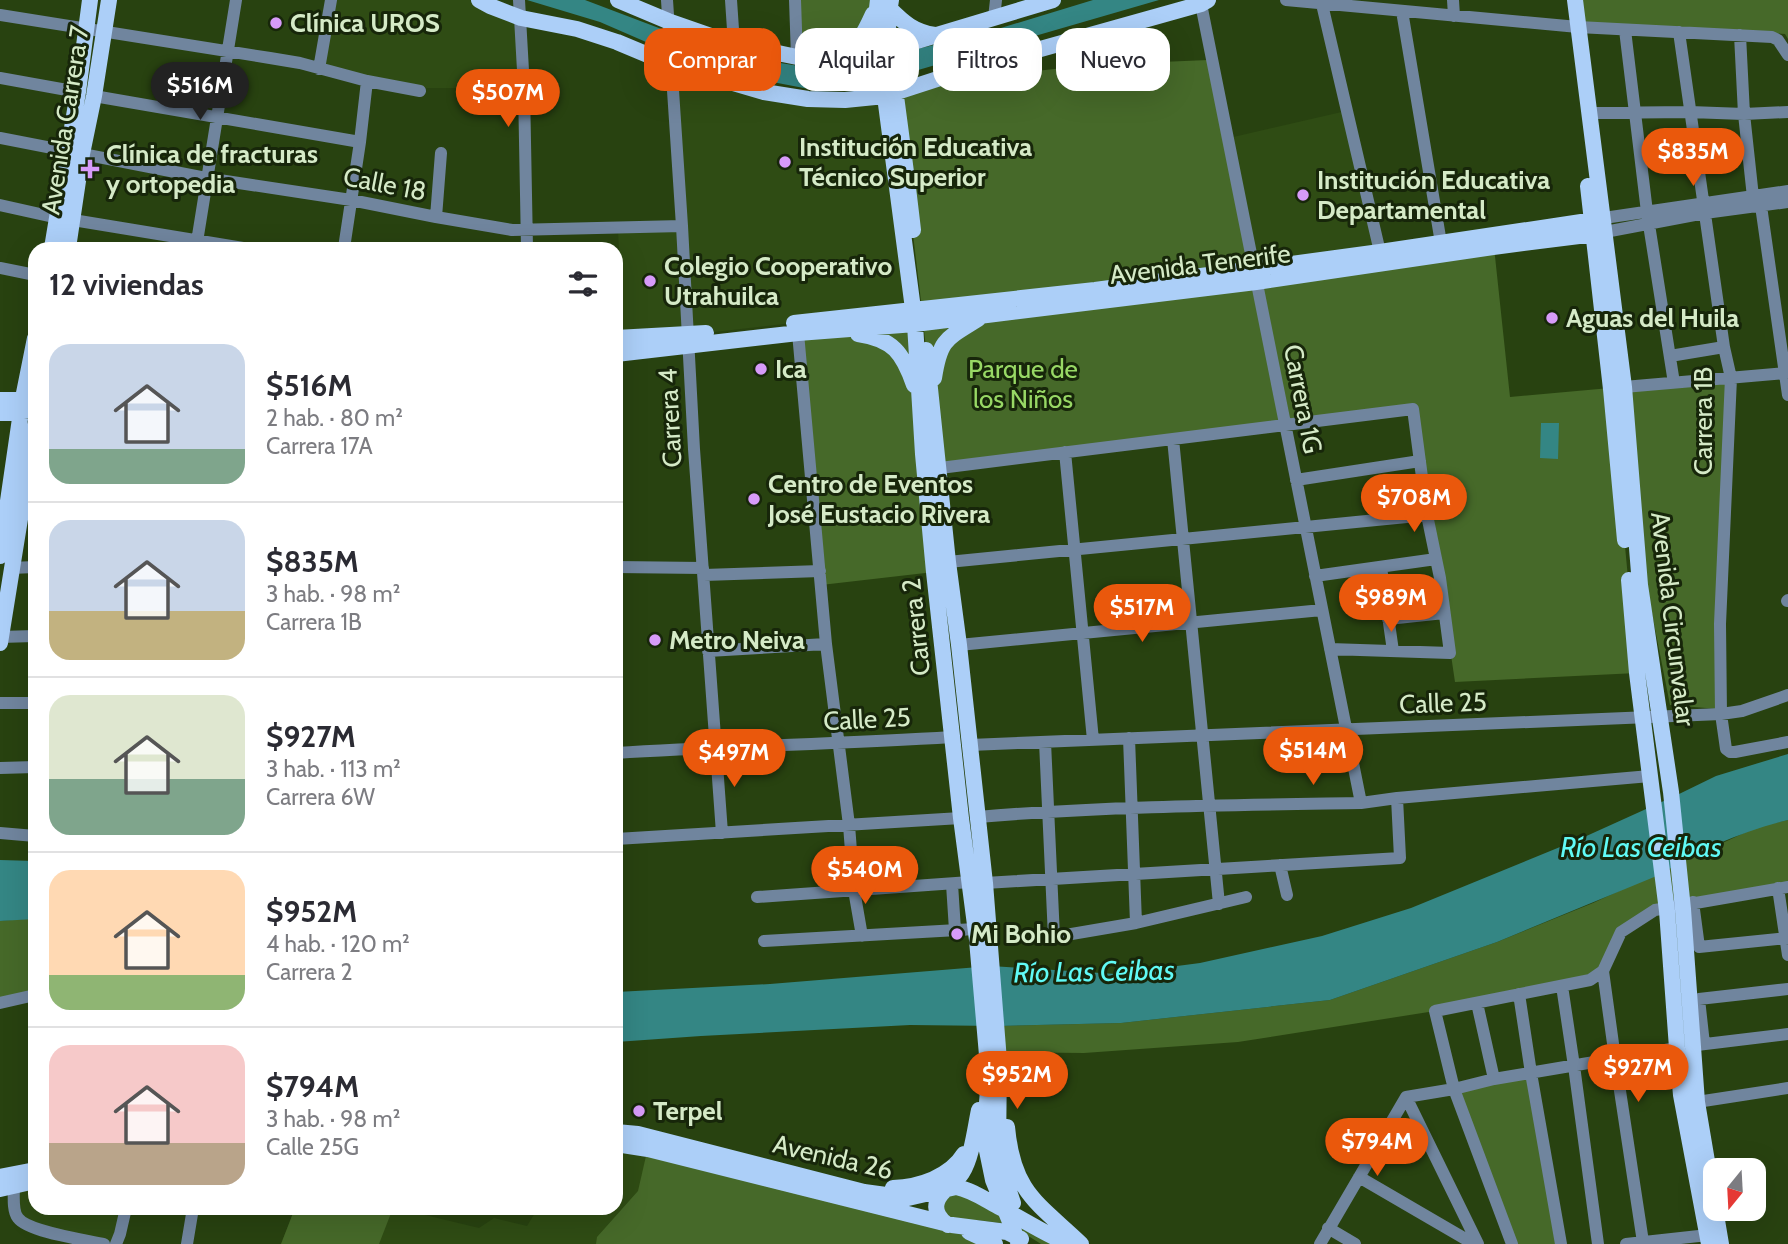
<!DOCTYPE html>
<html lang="es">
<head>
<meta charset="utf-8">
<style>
  body { margin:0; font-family:Cabin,sans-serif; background:#f7f7f7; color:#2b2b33; height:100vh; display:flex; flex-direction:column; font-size:26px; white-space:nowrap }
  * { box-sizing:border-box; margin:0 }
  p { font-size:23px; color:#7c7c81 }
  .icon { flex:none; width:38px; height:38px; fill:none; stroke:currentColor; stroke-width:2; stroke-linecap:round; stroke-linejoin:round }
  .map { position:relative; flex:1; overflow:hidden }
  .drawer { position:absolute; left:28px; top:242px; width:595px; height:973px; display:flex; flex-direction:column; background:#fff; border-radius:21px; box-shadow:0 7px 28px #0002 }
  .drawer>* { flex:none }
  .guide { position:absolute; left:644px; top:28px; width:665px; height:63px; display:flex; gap:14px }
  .needle { width:46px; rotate:198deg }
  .controls { position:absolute; left:1703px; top:1158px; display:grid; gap:14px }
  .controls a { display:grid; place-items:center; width:63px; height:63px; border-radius:14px; background:#fff; box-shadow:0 7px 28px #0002; font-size:35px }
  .price { position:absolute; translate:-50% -60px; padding:0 16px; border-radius:24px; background:#ea580c; color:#fff; font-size:23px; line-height:46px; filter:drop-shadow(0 2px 4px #0008) }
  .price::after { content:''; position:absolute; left:50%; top:42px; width:21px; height:16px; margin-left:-10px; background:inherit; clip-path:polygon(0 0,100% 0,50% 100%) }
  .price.active { background:#222; color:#fff }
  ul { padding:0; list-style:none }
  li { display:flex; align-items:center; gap:21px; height:175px; padding:0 21px }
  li+li { border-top:2px solid #e1e1e2 }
  li span { display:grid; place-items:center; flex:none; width:196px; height:140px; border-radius:21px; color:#555 }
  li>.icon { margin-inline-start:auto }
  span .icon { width:84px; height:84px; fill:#fffc; stroke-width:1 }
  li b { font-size:30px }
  h2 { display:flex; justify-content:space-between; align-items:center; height:84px; padding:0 21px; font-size:30px }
  .chip { padding:0 24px; border-radius:21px; background:#fff; box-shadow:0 7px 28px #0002; font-size:24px; line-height:63px }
  .chip.active { background:#ea580c; color:#fff }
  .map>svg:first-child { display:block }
</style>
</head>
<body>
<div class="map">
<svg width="1788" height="1244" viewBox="0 0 1788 1244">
  <rect width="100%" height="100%" fill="#284210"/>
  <path fill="#2f4c14" d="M331 0H479L521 18 524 88H426L321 68Z
    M672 65 764 92 882 94 912 309 689 335Z
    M1346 111 1378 252 1255 268 1229 138Z
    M678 228 683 333 623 338 618 230Z
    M616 1151H624L988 1244H281L295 1208H396L479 1228 494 1218 527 1226 538 1208H616Z
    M35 1181V1208H126L116 1244H104L22 1221 14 1185Z"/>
  <path fill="#466929" d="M795 0H880L874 47 797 51Z
    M1582 0H1788V39L1785 34 1584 23Z
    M1208 60 1255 268 922 309 896 93 957 80 1090 65Z
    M1494 247 1510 397 1610 388 1637 673 1455 682 1414 405 940 468 923 322Z
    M915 324 934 572 821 585 798 333Z
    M1728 379 1718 709 1670 705 1647 588 1631 391Z
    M1788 820V888L1668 906 1621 932 1603 971 1435 1011 1238 1042 1084 1053 1000 1052 998 1026 1121 1023 1330 1000 1497 942 1593 903 1757 827Z
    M35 918V991L0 998V921Z
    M1531 1073 1561 1244H1513L1455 1086Z
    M646 1156 977 1235 995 1244H596L597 1237 638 1191Z
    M956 1192 1058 1244H1041L1014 1227 1001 1223 977 1220 965 1221 949 1218 943 1210 945 1199Z
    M295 1208H393L379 1244H281Z"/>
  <path fill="#348684" d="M527 0H585L672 33 738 56 799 66 852 65 991 31 1093 0H1159L846 91 809 89 726 73 676 55 600 22Z
    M1541 423H1559L1558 459 1540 458Z
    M1788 754V820C1743 831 1699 850 1659 875L1497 942 1330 1000 1121 1023 998 1026 910 1025 701 1036 616 1042V992L770 984 991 966 1116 974 1200 963 1322 936 1411 908 1582 838 1677 795 1716 776Z
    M0 860 35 861V919L0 921Z"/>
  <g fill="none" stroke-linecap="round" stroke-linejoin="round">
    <path stroke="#70859e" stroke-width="12" d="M519 0 524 88 527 248
      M667 0 682 226 694 449 722 833
      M731 0 734 44
      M795 0 797 57
      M1286 0 1578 27 1772 37 1778 40 1788 55
      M1321 0 1380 252
      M1453 0 1454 16
      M1201 4 1361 803
      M1402 11 1441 243
      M0 15 270 58 300 63 367 81 420 91
      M994 18 996 0
      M1625 30 1647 212 1674 383
      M1679 32 1724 347 1731 378 1720 624 1721 714 1726 749 1730 752H1735L1788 742
      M1740 35 1744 114 1753 197
      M319 69 331 0
      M0 78 78 92
      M94 96 360 142
      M1589 113 1690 112 1744 114 1788 112
      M0 138 206 178 351 200 436 217 512 230 682 226
      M0 205 58 218
      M1761 206 1788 395
      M436 217 441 153
      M1604 218 1788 191
      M73 220 243 248
      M1605 232 1705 213 1788 202
      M196 248 236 0
      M344 248 360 142 367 81
      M0 268 35 275
      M798 333 826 644 849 825 854 890 862 936
      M1670 356 1724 347
      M1624 387 1786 373
      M1173 439 1219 904
      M1065 452 1093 740
      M940 468 1413 409 1427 515 1440 578 1450 653 1330 649
      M1296 480 1420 461
      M948 562 1427 515
      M616 567 703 568
      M1381 567 1393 651
      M11 568 35 567
      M704 575 820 571
      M1315 576 1436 559
      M1787 601 1788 600
      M1388 619 1444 613
      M0 637 35 636
      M959 645 1322 610
      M708 651 826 644
      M0 703H35
      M1129 738 1136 923
      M1045 742 1054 937 1136 923 1246 897
      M970 745 1721 714 1742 711 1788 695
      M616 753C728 746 840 744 952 737
      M0 768 35 767
      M978 817C1105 806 1233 805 1361 803L1397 798 1650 776
      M0 833 35 836
      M616 839 961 818
      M1280 865 1287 895
      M985 883 1400 858 1397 798
      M952 884 955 930
      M1778 888 1788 955
      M757 897 970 882
      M1693 902 1699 947 1788 938
      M764 941 975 929
      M1603 971 1615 1058 1643 1242
      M1562 986 1574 1066 1598 1244
      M1519 994 1531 1073 1561 1244
      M0 1003 35 995
      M1477 1003 1494 1079
      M1704 1044 1699 999 1788 989
      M1697 1045 1788 1034
      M1406 1097 1454 1089 1494 1079 1677 1048
      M1406 1097 1478 1244
      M1697 1102 1788 1088
      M1359 1177 1474 1244
      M14 1185C14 1194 12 1211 18 1218 28 1232 86 1240 104 1244
      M1328 1228 1355 1244
      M116 1244 120 1234 126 1208
      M187 1244 193 1208
      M1320 1244 1406 1097
      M1512 1244 1454 1089 1435 1011 1590 980 1603 971 1621 932 1655 910 1788 887
      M1626 1244 1708 1235"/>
    <path stroke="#accff8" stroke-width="16" d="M479 0 490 6 521 18 577 29 617 42 672 65 764 92 808 99 845 100 885 96 962 71 1201 4 1208 0
      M618 0 668 21 734 44 797 57 819 58 877 53 1053 0
      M878 0C873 30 878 60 884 89L915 324 923 454 934 572 961 818 977 940 989 1078 985 1127 986 1146 993 1180 1019 1244
      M891 0C884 33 891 63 896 96 902 141 908 185 913 230
      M1575 0 1624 387 1640 585 1671 792 1683 909 1697 1102 1721 1244
      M889 8C904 23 914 32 935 35
      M840 55C860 42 863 36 873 14
      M1588 186 1611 389 1625 540
      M52 248 78 92 90 0
      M68 248 82 154 94 96 109 0
      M794 323 1095 290 1254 269 1380 252 1601 219
      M858 334C893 339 903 353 914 385
      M616 338 706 333
      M926 350 948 562 959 645 985 883 999 1061 998 1153 1000 1164 1013 1203
      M616 354 798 333 915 324 1256 282 1493 247 1603 233
      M934 378C940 339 946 339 978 319
      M0 400 35 398
      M0 413 35 410
      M0 556 23 398 35 338
      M1629 580 1637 673 1667 911 1677 1048 1681 1095 1709 1244
      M0 643 35 426
      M1007 1127C1013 1193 1038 1203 1081 1244
      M616 1132 638 1134 864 1192 908 1198 956 1187C972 1190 986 1200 1001 1208 1024 1220 1045 1234 1069 1244
      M616 1144 648 1149 952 1225 1007 1232 1021 1239
      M0 1177 35 1170
      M893 1188C919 1187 950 1177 964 1154
      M0 1189 35 1181
      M948 1225C940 1220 934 1211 937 1202 940 1190 955 1184 962 1173 972 1157 975 1129 979 1110
      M969 1232 995 1244"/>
  </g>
  <g fill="#d79bf9" stroke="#17260a" stroke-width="2.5">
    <circle cx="276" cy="23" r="7"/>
    <circle cx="785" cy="162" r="7"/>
    <path d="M86.5 158.5h7v7h7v7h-7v7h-7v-7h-7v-7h7z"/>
    <circle cx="1303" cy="195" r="7"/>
    <circle cx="650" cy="281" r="7"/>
    <circle cx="1552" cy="318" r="7"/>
    <circle cx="761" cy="369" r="7"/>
    <circle cx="754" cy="499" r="7"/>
    <circle cx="655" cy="640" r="7"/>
    <circle cx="957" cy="934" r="7"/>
    <circle cx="639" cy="1111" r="7"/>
  </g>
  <g text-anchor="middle" stroke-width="6" stroke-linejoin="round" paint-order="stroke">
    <g font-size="26" font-weight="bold" fill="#d5eac7" stroke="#17260a" text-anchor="start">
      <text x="290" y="32">Clínica UROS</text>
      <text x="799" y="156">Institución Educativa<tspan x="799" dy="30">Técnico Superior</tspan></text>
      <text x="106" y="163">Clínica de fracturas<tspan x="106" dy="30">y ortopedia</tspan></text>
      <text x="1317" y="189">Institución Educativa<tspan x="1317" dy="30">Departamental</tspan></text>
      <text x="664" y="275">Colegio Cooperativo<tspan x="664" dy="30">Utrahuilca</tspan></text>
      <text x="1566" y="327">Aguas del Huila</text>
      <text x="775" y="378">Ica</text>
      <text x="768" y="493">Centro de Eventos<tspan x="768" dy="30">José Eustacio Rivera</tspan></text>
      <text x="669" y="649">Metro Neiva</text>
      <text x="971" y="943">Mi Bohio</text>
      <text x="653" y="1120">Terpel</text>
    </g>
    <g font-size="26" fill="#d5eac7" stroke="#17260a">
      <text transform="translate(65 120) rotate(-81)" y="9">Avenida Carrera 7</text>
      <text transform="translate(385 184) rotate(11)" y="9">Calle 18</text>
      <text transform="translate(1200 264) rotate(-7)" y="9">Avenida Tenerife</text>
      <text transform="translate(1303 399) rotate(79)" y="9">Carrera 1G</text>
      <text transform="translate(670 418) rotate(-93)" y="9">Carrera 4</text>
      <text transform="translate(1703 421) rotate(-90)" y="9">Carrera 1B</text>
      <text transform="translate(1673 619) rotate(83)" y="9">Avenida Circunvalar</text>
      <text transform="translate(916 627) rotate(-96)" y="9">Carrera 2</text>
      <text transform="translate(1443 703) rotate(-2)" y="9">Calle 25</text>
      <text transform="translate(867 719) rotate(-3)" y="9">Calle 25</text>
      <text transform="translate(833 1157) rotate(13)" y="9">Avenida 26</text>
    </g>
    <g font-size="26" fill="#98d865" stroke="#17260a">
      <text x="1023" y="378">Parque de<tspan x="1023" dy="30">los Niños</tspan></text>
    </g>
    <g font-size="28" font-style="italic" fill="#60faf6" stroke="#17260a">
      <text x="1641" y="857">Río Las Ceibas</text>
      <text transform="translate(1094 971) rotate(-1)" y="10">Río Las Ceibas</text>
    </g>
  </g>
</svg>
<div class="controls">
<a><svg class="needle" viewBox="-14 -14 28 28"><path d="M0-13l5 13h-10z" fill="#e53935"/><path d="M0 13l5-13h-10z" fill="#7c7c81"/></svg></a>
</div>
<b class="price active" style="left:200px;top:122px">$516M</b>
<b class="price" style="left:508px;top:129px">$507M</b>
<b class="price" style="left:1693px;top:188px">$835M</b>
<b class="price" style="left:1414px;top:534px">$708M</b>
<b class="price" style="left:1391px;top:634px">$989M</b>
<b class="price" style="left:1142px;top:644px">$517M</b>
<b class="price" style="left:1313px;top:787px">$514M</b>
<b class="price" style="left:734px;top:789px">$497M</b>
<b class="price" style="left:865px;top:906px">$540M</b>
<b class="price" style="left:1638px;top:1104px">$927M</b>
<b class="price" style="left:1017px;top:1111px">$952M</b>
<b class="price" style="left:1377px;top:1178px">$794M</b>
<div class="guide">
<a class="chip active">Comprar</a>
<a class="chip">Alquilar</a>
<a class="chip">Filtros</a>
<a class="chip">Nuevo</a>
</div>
<section class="drawer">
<h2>12 viviendas<svg class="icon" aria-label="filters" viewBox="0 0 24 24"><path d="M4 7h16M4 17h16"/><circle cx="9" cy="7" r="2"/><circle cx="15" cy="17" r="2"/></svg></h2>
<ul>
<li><span style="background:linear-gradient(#c9d6e8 75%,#7fa58c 0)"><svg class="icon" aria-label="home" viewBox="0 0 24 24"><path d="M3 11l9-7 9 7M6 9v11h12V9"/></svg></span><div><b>$516M</b><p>2 hab. · 80 m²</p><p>Carrera 17A</p></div></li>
<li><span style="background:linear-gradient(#c9d6e8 65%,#c2b280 0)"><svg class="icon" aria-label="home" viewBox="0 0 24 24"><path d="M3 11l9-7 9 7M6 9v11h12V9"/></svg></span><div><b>$835M</b><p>3 hab. · 98 m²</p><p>Carrera 1B</p></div></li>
<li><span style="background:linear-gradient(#dfe7d0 60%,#7fa58c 0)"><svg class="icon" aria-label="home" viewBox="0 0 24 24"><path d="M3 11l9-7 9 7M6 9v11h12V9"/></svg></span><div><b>$927M</b><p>3 hab. · 113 m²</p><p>Carrera 6W</p></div></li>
<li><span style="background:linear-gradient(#ffd9b3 75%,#8fb573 0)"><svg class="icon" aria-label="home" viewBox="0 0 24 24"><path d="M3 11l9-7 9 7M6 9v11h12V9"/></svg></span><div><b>$952M</b><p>4 hab. · 120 m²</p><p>Carrera 2</p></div></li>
<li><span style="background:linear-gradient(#f6c9c9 70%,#b9a48a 0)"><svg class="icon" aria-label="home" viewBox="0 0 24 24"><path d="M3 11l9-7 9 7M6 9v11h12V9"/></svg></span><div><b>$794M</b><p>3 hab. · 98 m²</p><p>Calle 25G</p></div></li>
</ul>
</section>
</div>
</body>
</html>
